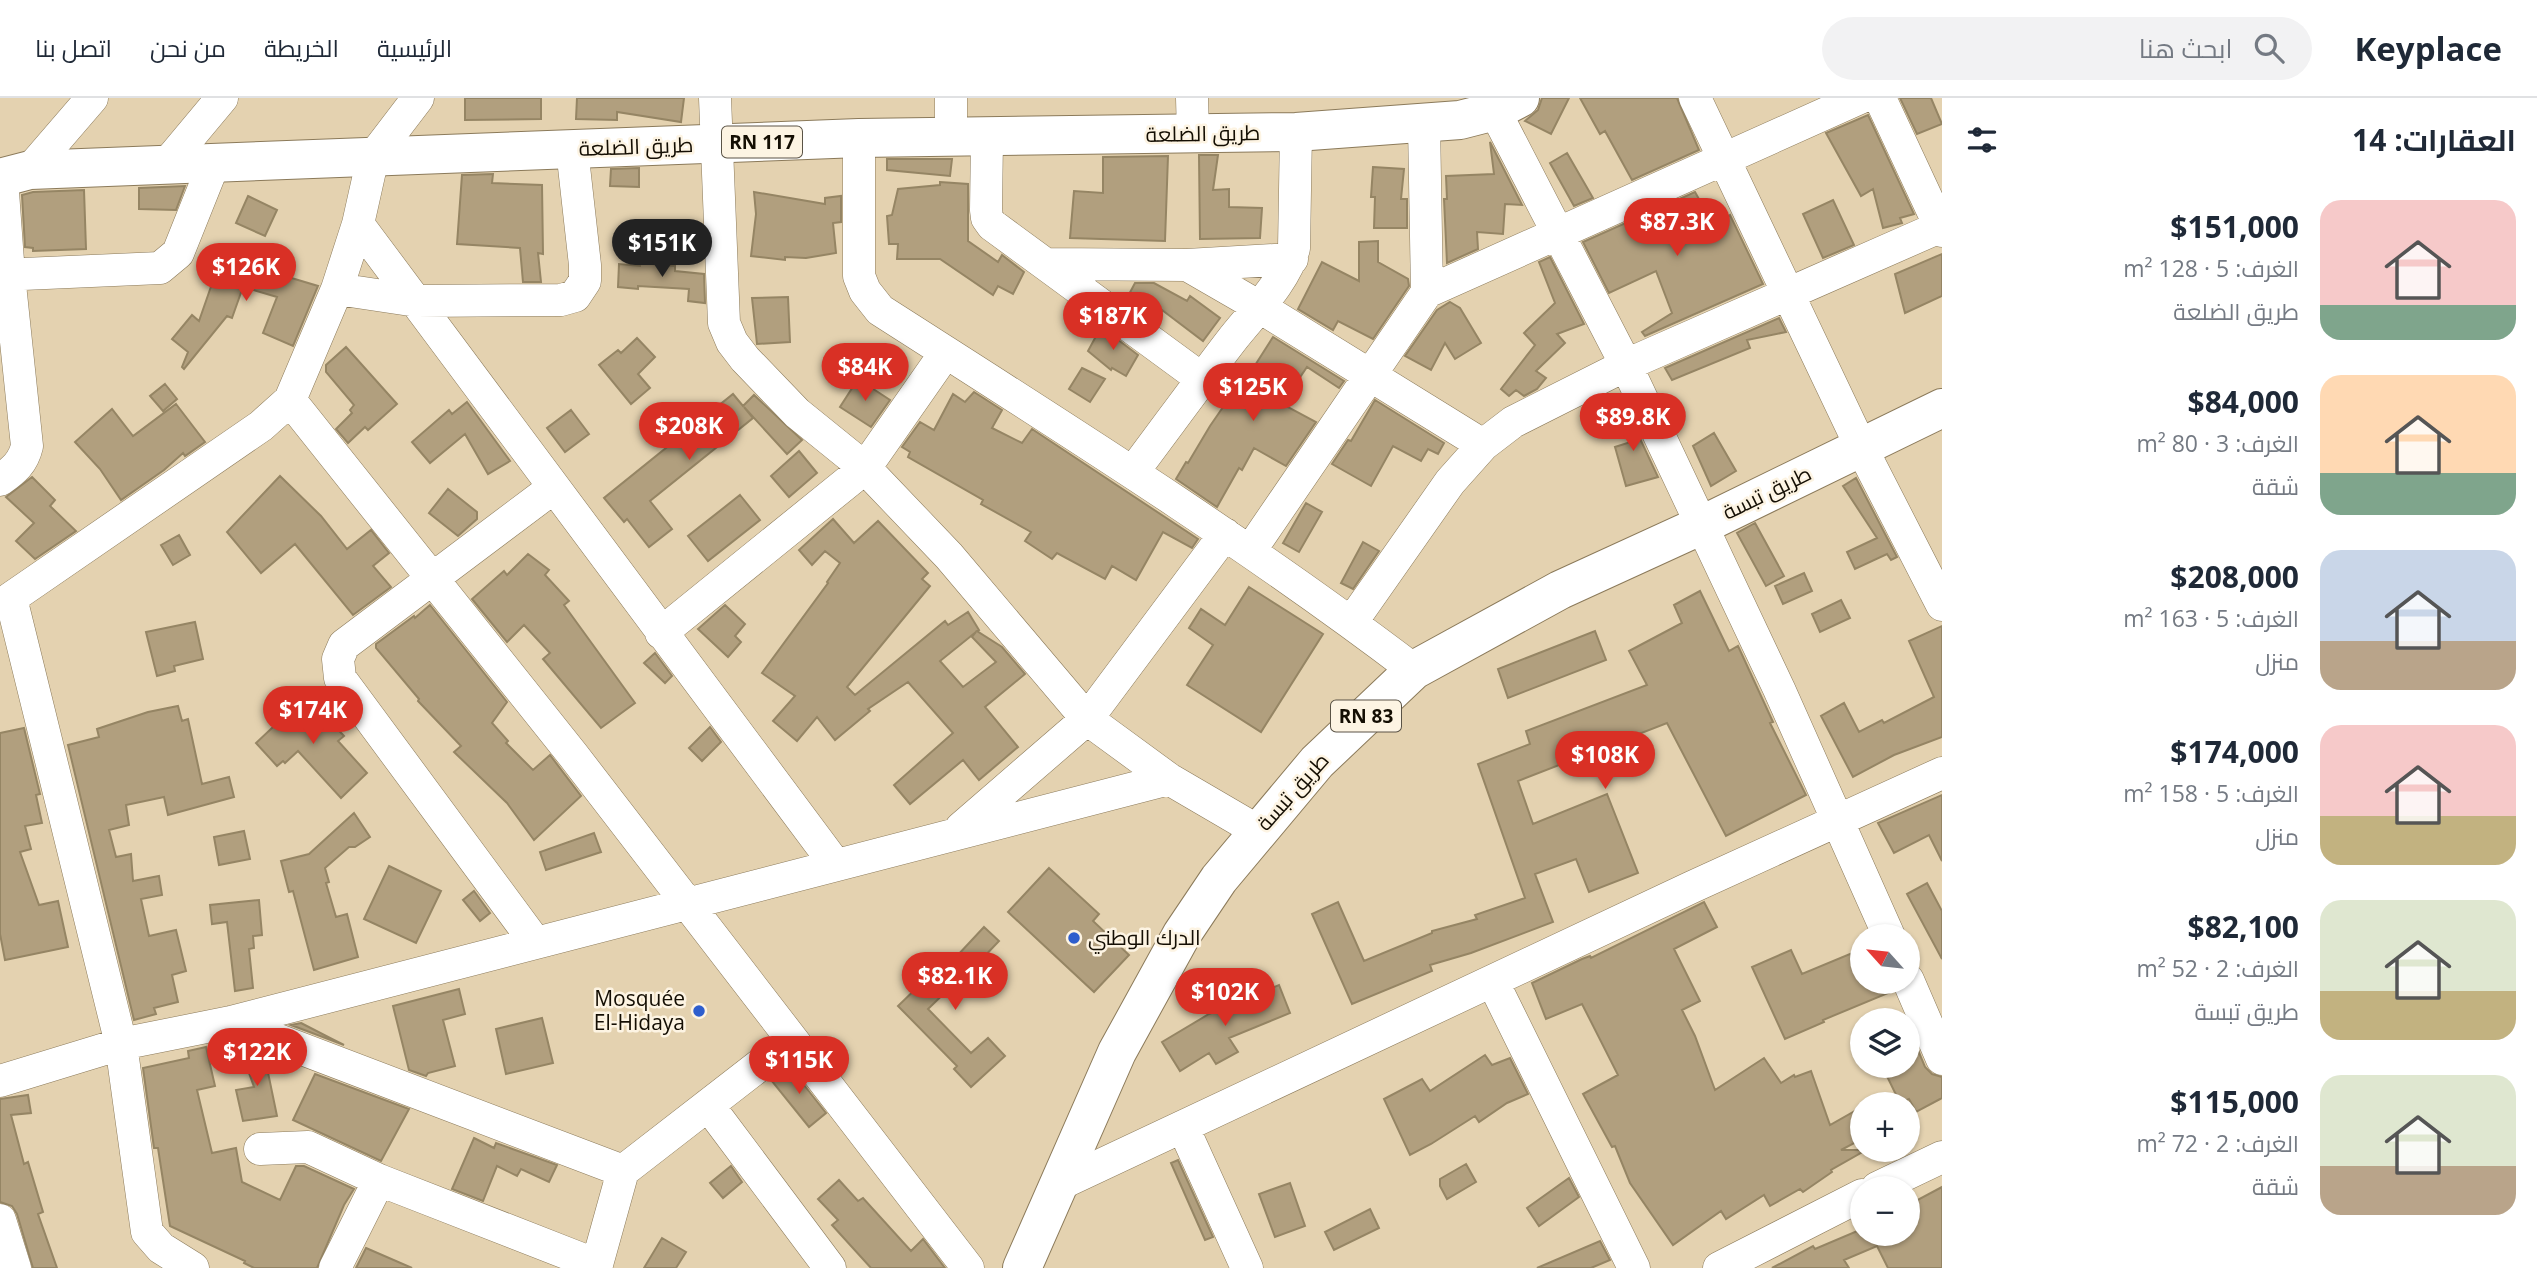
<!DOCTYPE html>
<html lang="ar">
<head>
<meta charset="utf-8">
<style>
  body { margin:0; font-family:"Open Sans",Cairo,sans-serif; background:#f2f2f3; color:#1f2937; direction:rtl; height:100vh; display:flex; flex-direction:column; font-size:26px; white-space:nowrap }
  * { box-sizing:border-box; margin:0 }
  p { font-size:23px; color:#747a83 }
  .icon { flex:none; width:38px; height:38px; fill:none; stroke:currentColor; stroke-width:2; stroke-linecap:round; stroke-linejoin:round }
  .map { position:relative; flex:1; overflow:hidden; direction:ltr }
  .drawer { display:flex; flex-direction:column; background:#fff; width:595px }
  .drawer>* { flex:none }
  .needle { width:46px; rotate:297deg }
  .fabs { position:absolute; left:1850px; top:826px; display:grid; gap:14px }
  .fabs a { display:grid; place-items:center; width:70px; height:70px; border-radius:50%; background:#fff; box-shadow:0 2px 5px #0004; font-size:35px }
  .price { position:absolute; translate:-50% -60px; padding:0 16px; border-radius:24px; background:#d93025; color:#fff; font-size:23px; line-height:46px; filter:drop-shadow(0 2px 4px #0008) }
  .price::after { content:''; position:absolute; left:50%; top:42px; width:21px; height:16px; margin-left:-10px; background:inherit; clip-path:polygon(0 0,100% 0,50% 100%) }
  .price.on { background:#222; color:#fff }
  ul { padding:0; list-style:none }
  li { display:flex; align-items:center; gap:21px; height:175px; padding:0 21px }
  li span { display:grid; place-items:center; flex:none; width:196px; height:140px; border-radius:21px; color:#555 }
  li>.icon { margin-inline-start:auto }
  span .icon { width:84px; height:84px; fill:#fffc; stroke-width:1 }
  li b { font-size:30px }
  h2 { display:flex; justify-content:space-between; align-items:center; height:84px; padding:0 21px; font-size:30px }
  header { display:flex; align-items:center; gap:42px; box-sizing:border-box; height:98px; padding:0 35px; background:#fff; border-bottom:2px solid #e0e1e3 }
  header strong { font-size:33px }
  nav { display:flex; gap:38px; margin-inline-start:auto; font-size:24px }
  .search { width:490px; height:63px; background:#f2f2f3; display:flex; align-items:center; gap:18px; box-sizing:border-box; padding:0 24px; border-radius:38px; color:#747a83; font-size:26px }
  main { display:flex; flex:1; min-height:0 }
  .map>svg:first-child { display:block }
</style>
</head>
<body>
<header>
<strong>Keyplace</strong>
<div class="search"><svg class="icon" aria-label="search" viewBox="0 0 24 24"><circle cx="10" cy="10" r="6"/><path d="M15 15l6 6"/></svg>ابحث هنا</div>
<nav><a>الرئيسية</a><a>الخريطة</a><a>من نحن</a><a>اتصل بنا</a></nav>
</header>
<main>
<section class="drawer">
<h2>العقارات: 14<svg class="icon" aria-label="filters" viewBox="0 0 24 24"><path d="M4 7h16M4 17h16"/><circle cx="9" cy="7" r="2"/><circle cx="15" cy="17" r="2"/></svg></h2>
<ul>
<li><span style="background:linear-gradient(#f6c9c9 75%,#7fa58c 0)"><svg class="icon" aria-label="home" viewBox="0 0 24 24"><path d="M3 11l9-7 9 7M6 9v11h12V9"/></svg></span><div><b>$151,000</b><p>الغرف: 5 · 128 m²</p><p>طريق الضلعة</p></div></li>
<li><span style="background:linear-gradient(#ffd9b3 70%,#7fa58c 0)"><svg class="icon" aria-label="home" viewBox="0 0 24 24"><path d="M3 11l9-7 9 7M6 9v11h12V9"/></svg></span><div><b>$84,000</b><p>الغرف: 3 · 80 m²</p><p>شقة</p></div></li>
<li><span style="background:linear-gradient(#c9d6e8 65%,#b9a48a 0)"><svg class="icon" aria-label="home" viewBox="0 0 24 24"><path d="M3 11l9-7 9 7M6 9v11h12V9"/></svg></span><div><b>$208,000</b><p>الغرف: 5 · 163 m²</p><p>منزل</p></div></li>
<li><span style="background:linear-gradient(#f6c9c9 65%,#c2b280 0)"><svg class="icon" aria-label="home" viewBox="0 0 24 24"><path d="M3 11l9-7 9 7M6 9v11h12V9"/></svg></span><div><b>$174,000</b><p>الغرف: 5 · 158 m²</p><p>منزل</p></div></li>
<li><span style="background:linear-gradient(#dfe7d0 65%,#c2b280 0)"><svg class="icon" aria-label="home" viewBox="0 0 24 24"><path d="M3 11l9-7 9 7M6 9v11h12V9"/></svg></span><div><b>$82,100</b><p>الغرف: 2 · 52 m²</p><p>طريق تبسة</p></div></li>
<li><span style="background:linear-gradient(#dfe7d0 65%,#b9a48a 0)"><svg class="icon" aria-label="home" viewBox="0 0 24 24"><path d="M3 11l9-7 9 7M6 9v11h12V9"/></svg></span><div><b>$115,000</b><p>الغرف: 2 · 72 m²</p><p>شقة</p></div></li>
</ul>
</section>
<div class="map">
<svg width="1942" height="1170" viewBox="0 0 1942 1170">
  <rect width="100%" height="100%" fill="#e4d2b0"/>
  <path fill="#b19f7e" stroke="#958564" stroke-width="2" fill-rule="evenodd" d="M465 0H541V21L465 22Z
    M577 0H684L681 24 617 14V22L576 21Z
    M1542 0H1569L1551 36 1525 23 1538 12Z
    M1580 0H1677L1699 52 1632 82 1605 33 1600 36Z
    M1900 0H1931L1942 26 1917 36Z
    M1868 17 1914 116 1900 120 1902 125 1883 130 1873 91 1861 98 1826 35Z
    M1490 44 1522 107 1505 106 1503 136 1477 134 1478 151 1447 165 1444 101H1447L1446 78 1494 76Z
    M1567 55 1593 100 1574 108 1550 65Z
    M1199 57H1218L1213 92 1229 91V109L1262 110 1260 140 1200 141Z
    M1168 58 1165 143 1070 140 1074 93 1103 95V59Z
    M887 61H952L950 78 887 72Z
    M1373 69 1404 71 1401 101H1407V130H1374L1375 99H1371Z
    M639 70V89L610 88 611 71Z
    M493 76 492 85 542 87 543 156 538 155 541 184H523L520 150 457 146 462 77Z
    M940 84 968 86V143L998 164 1002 157 1024 174 1013 196 998 188 993 197 940 161H897L898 146H889L887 118 892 117 898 91 940 87Z
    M185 88 176 112 139 111V90Z
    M84 92 86 151 33 153V150L25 149 22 97 33 94Z
    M754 94 825 106V100L841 98V124L833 125 836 155 806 160 785 159V162L751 158 756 116Z
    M1695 94 1714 128 1730 117 1763 186 1645 238 1642 234 1672 215 1656 173 1609 195 1583 144Z
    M248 98 277 112 265 138 236 125Z
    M1833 102 1854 147 1823 160 1803 116Z
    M1378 143V164L1408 181 1409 188 1373 241 1338 223 1333 232 1298 211 1322 164 1359 183V144Z
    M208 155 318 188 293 248 263 235 277 199 243 189 232 220 227 218 184 271 182 269 188 254 172 241 192 217 199 223 214 180 202 176Z
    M1942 156V198L1905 215 1895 176Z
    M1550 159 1584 226 1557 236 1565 245 1536 273 1546 280 1537 291 1524 298 1516 292 1509 298 1501 291 1535 247 1524 235 1555 205 1539 164Z
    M640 165 675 168V173L704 176 705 205 688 203 689 191 638 188V191L618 189 619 166 640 168Z
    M1135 185H1154L1187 203 1190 198 1220 220 1203 243 1162 212 1156 224 1126 202Z
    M788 199 790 244 757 246 752 200Z
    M1450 204 1460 210 1481 245 1455 261 1445 245 1431 272 1405 258 1437 212Z
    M1779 220 1786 234 1747 242 1750 250 1672 282 1665 270Z
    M1101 229 1138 257 1126 278 1112 270 1111 272 1088 253Z
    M1273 239 1344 283 1339 290 1307 269 1282 306 1316 324 1286 368 1254 350 1242 372 1239 370 1217 409 1176 381 1186 364 1188 365 1210 328 1250 270 1252 272Z
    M637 240 655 259 638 276 650 290 631 306 599 267 618 252 621 255Z
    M346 249 397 306 368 332 365 329 348 345 336 331 352 315 350 312 354 307 326 274V267Z
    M1082 270 1105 281 1090 304 1069 291Z
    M858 281 890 302 871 329 840 309Z
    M165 286 177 301 163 313 150 298Z
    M974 294 1002 312 992 330 1022 345 1032 331 1198 441 1192 450 1163 434 1136 482 1112 468 1105 481 1057 455 1052 461 1025 443 1031 434 981 406 983 402 908 359 910 354 902 349 920 324 934 332 953 296 965 304Z
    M733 296 743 308 754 297 802 342 787 356 744 309 753 320 650 403 672 431 649 449 627 421 624 424 604 400Z
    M1620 298 1658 379 1626 388 1615 349 1634 343 1613 301Z
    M1375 302 1444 345 1438 356 1428 351 1421 363 1393 348 1371 388 1332 366 1348 342 1351 343Z
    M467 304 510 363 488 376 465 336 430 365 412 344 449 312 452 316Z
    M176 306 205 344 185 358 183 355 164 372 121 402 100 371 75 344 112 311 133 338Z
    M571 312 589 336 565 354 547 330Z
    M1714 335 1736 373 1711 388 1693 348Z
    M799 353 817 375 789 399 771 378Z
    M280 378 321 418 347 451 371 432 389 455 373 468 391 489 353 517 295 446 261 475 227 434Z
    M32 379 55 402 50 408 76 433 35 461 16 443 34 425 6 399Z
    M1856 380 1897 459 1891 462 1887 456 1855 471 1847 454 1877 440 1843 388Z
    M448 391 477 414V421L458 438 429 415Z
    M740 397 760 422 708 463 688 438Z
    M1306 405 1322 414 1299 454 1283 445Z
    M833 421 854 445 878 423 928 475 922 481 930 488 847 589 855 597 945 523 948 527 968 514 979 532 977 533 1002 549 1025 576 985 609 1018 649 979 682 963 662 910 706 894 687 953 635 908 584 868 611 870 613 835 642 817 619 797 643 773 623 795 598 762 575 828 485 827 484 840 465 825 453 812 467 799 452ZM976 534 972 539 996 564 963 589 940 563Z
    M1755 425 1784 478 1766 488 1737 435Z
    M179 437 190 457 173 467 161 447Z
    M1363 444 1379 453 1353 491 1341 485Z
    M528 456 549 472 545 477 569 503 564 507 635 605 601 630 543 561 550 555 524 527 507 544 472 501 504 473 507 477Z
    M1804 475 1812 493 1783 506 1775 488Z
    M1249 489 1323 536 1261 634 1187 587 1213 547 1189 530 1201 511 1225 527Z
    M1700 493 1729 553 1738 548 1773 624 1770 625 1806 697 1726 738 1667 625 1518 683 1533 726 1607 696 1638 775 1589 794 1576 761 1535 776 1553 824 1471 855 1430 867 1432 873 1352 906 1312 816 1338 804 1364 863 1432 835V833L1477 821 1475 817 1525 800 1478 666 1530 646 1526 633 1647 587 1629 553 1682 525 1674 507Z
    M1841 502 1850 520 1820 534 1812 516Z
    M430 507 507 604 492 625 508 643 506 645 533 672 550 657 581 698 534 742 507 705 454 654 461 648 418 603 419 601 376 550V546L414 518 415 520Z
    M725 507 745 526 735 538 741 544 728 559 698 531Z
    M195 524 203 561 174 568 175 573 157 578 146 534Z
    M1942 528V639L1894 657 1853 679 1821 618 1844 605 1859 634 1882 622 1884 625 1934 599 1909 543Z
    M1595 533 1606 562 1508 600 1498 571Z
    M655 555 672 578 665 585 644 565Z
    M306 598 344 638 338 643 367 675 341 700 298 653 285 665 283 663 277 668 256 645Z
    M178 608 182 623 188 621 202 686 229 679 234 699 168 717 164 699 126 707 129 727 109 732 116 759 131 756 133 783 159 778 162 797 141 801 149 838 176 832 186 873 172 877 178 904 154 910 156 916 134 922 68 647 99 639 97 631 148 614Z
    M710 629 721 644 702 663 689 650Z
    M24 630 40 696 36 697 42 725 25 728 31 751 20 754 39 807 58 803 68 849 5 862 0 836V635Z
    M1942 697V763L1929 737 1894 755 1878 725Z
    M354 715 370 739 355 749H349L325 770 329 784 326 785 336 819 347 816 358 859 314 872 293 793 289 794 281 763 309 756Z
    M244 733 250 761 219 767 214 739Z
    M594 735 601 754 546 772 540 754Z
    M389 768 441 793 416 845 364 821Z
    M1049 770 1099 816 1093 823 1129 857 1094 894 1008 814Z
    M1927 785 1942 813V861L1907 796Z
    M474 793 490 815 480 823 463 802Z
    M259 802 262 837 253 838 254 850 249 851 253 890 235 893 227 824 212 826 210 807Z
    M1704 804 1717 829 1674 851 1700 903 1682 912 1695 938 1715 992 1764 960 1781 985 1794 977 1795 979 1811 973 1830 1027 1862 1009V1041L1841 1052H1866L1831 1072 1832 1074 1803 1094 1800 1091 1770 1108 1764 1097 1726 1121 1721 1113 1673 1147 1630 1085 1615 1048 1612 1049 1583 996 1618 977 1582 906 1546 921 1532 885 1582 861 1590 858 1591 860Z
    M984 829 999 843 960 884 958 882 928 911 971 955 988 940 1005 958 971 989 954 971 957 968 898 908 924 883 929 888Z
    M1862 851V884H1890L1893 893 1823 922 1824 924 1785 941 1752 869 1791 852 1802 876Z
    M1279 887 1290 915 1229 940 1238 954 1216 966 1209 955 1180 973 1162 944 1209 916Z
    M459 891 465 916 443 922 455 968 428 975 426 978 409 972 393 908Z
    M542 920 553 965 506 976 496 931Z
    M301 925 332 941 344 947 291 927Z
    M1913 940 1925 969 1932 976 1942 979V1000L1916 1014 1909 1001 1900 1005 1882 968H1908V943Z
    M243 948 277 961 266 965 277 1018 243 1023 236 992 254 989 240 950Z
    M206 949 215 988 197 992 212 1055 236 1050 242 1084 280 1102 296 1068H304L354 1091 344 1107 317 1170H254L244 1165 245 1163 170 1128 158 1050H154L143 970 189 960 188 953Z
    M1485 957 1492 967 1510 960 1528 996 1507 1005 1479 1024 1475 1018 1431 1046 1410 1057 1384 1001 1422 981 1430 993Z
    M789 968 826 1015 809 1029 771 982Z
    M315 976 409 1011 381 1063 293 1022Z
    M28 997 31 1015 11 1017 24 1066 28 1064 43 1114 38 1116 57 1170H33L17 1116 12 1108 0 1104V1001Z
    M474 1040 494 1050 496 1045 557 1067 549 1084 521 1071 517 1078 497 1068 483 1103 452 1091Z
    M1178 1062 1213 1139 1205 1142 1171 1065Z
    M1466 1066 1476 1084 1447 1101 1440 1088V1081Z
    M731 1068 742 1084 723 1100 710 1085Z
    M1569 1080 1579 1099 1539 1128 1527 1110Z
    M839 1082 858 1103 863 1100 911 1153 923 1141 945 1170H871L832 1127 838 1122 818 1101Z
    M1290 1085 1305 1128 1275 1139 1259 1096Z
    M1942 1089V1170H1888L1877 1148 1844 1162 1849 1170H1772L1813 1148 1815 1151 1862 1131V1136H1908V1107Z
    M1370 1111 1379 1130 1334 1152 1325 1134Z
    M662 1140 686 1154 676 1170H644Z
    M1600 1143 1610 1162 1591 1170H1537Z
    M366 1150 412 1170H356Z"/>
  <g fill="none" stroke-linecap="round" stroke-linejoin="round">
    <g stroke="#8b7a5a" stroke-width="33">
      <path id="minor" d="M715 0 724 225 732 244 745 261 797 315 865 370 949 458 1087 621 1169 681 1258 733
        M951 0V40
        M1192 0 1193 36
        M1488 0 1626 267 1779 591 1889 838
        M1695 0 1861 349 1942 507
        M1880 0 1942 133
        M859 40V178L865 193 880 212C1061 328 1243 442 1414 572
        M987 40 986 112 987 120 992 127 1202 281
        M166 67 222 0
        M30 72 92 0
        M358 126 835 766
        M1046 166 1187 167 1292 161
        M1187 167 1258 208 1483 347
        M0 177 160 170 178 155 214 65
        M337 191 417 203 561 202 575 198 585 183V167L572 51
        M1427 194 1860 0
        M290 302 573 657 968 1170
        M1133 374C1166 330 1198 286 1231 243 1252 216 1287 182 1294 150L1296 34
        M0 382C14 372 23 365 27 348L9 177 2 80
        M1250 453 1427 194 1424 26
        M1351 525 1450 384 1483 347 1513 324 1626 267 1942 128
        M661 535 865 370 946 254
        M961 730 1087 621 1225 436
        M535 844 340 580 338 561 344 547 553 390
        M1908 882 1942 961
        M1493 884 1634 1170
        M231 924 623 1073
        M0 983 121 946 231 924 1169 681
        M708 1007 830 1170
        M1183 1029 1247 1170
        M260 1051 308 1049 379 1082 597 1167
        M1056 1088 1692 789 1942 675
        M1877 1090 1942 1059
        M0 1122 15 1170
        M193 1170 161 1150 147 1134 121 946 11 500 261 328 290 302 337 191 358 126 373 59 418 0
        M335 1170 379 1082
        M596 1170 623 1073 792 942
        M1719 1170 1862 1097"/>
    </g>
    <g stroke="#8b7a5a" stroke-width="40">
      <path id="major" d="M0 80 30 72 859 40 1296 34 1460 22 1495 13 1520 0
        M1022 1170 1117 954 1182 836 1219 781 1317 664 1414 572 1560 492 1702 427 1942 310"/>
    </g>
    <use href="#minor" stroke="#fff" stroke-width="32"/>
    <use href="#major" stroke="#fff" stroke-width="38"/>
  </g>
  <g fill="#2e5ecd" stroke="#fdf4e3" stroke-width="2.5">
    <circle cx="1074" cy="840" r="7"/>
    <circle cx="699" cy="913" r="7"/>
  </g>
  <g text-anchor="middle" stroke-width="5" stroke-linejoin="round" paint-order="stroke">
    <g fill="#fdf4e3" stroke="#5a5346" stroke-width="2">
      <rect x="722" y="28.5" width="80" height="31" rx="5"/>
      <rect x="1331" y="602.5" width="70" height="31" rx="5"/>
    </g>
    <g font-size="19" font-weight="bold" fill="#140e03">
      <text x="762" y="51">RN 117</text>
      <text x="1366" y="625">RN 83</text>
    </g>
    <g font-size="21" fill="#140e03" stroke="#fdf4e3">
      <text transform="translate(1203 36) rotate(-1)" y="7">طريق الضلعة</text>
      <text transform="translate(636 49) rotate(-2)" y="7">طريق الضلعة</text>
      <text transform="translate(1767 395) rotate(-26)" y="7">طريق تبسة</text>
      <text transform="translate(1293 694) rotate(-48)" y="7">طريق تبسة</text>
    </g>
    <g font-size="21" fill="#140e03" stroke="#fdf4e3" text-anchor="start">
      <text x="1088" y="847">الدرك الوطني</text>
      <text x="685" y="908" text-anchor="end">Mosquée<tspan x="685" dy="24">El-Hidaya</tspan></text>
    </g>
  </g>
</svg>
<div class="fabs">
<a><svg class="needle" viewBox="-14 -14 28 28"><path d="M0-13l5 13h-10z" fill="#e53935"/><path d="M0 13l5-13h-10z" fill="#747a83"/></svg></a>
<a><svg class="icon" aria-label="layers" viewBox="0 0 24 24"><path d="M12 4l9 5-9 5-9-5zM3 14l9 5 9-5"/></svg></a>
<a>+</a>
<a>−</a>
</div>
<b class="price" style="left:1677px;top:160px">$87.3K</b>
<b class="price on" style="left:662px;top:181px">$151K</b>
<b class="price" style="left:246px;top:205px">$126K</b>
<b class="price" style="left:1113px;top:254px">$187K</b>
<b class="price" style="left:865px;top:305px">$84K</b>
<b class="price" style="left:1253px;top:325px">$125K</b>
<b class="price" style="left:1633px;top:355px">$89.8K</b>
<b class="price" style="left:689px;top:364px">$208K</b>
<b class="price" style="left:313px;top:648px">$174K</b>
<b class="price" style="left:1605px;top:693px">$108K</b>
<b class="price" style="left:955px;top:914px">$82.1K</b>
<b class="price" style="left:1225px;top:930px">$102K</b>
<b class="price" style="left:257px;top:990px">$122K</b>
<b class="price" style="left:799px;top:998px">$115K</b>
</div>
</main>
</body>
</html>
